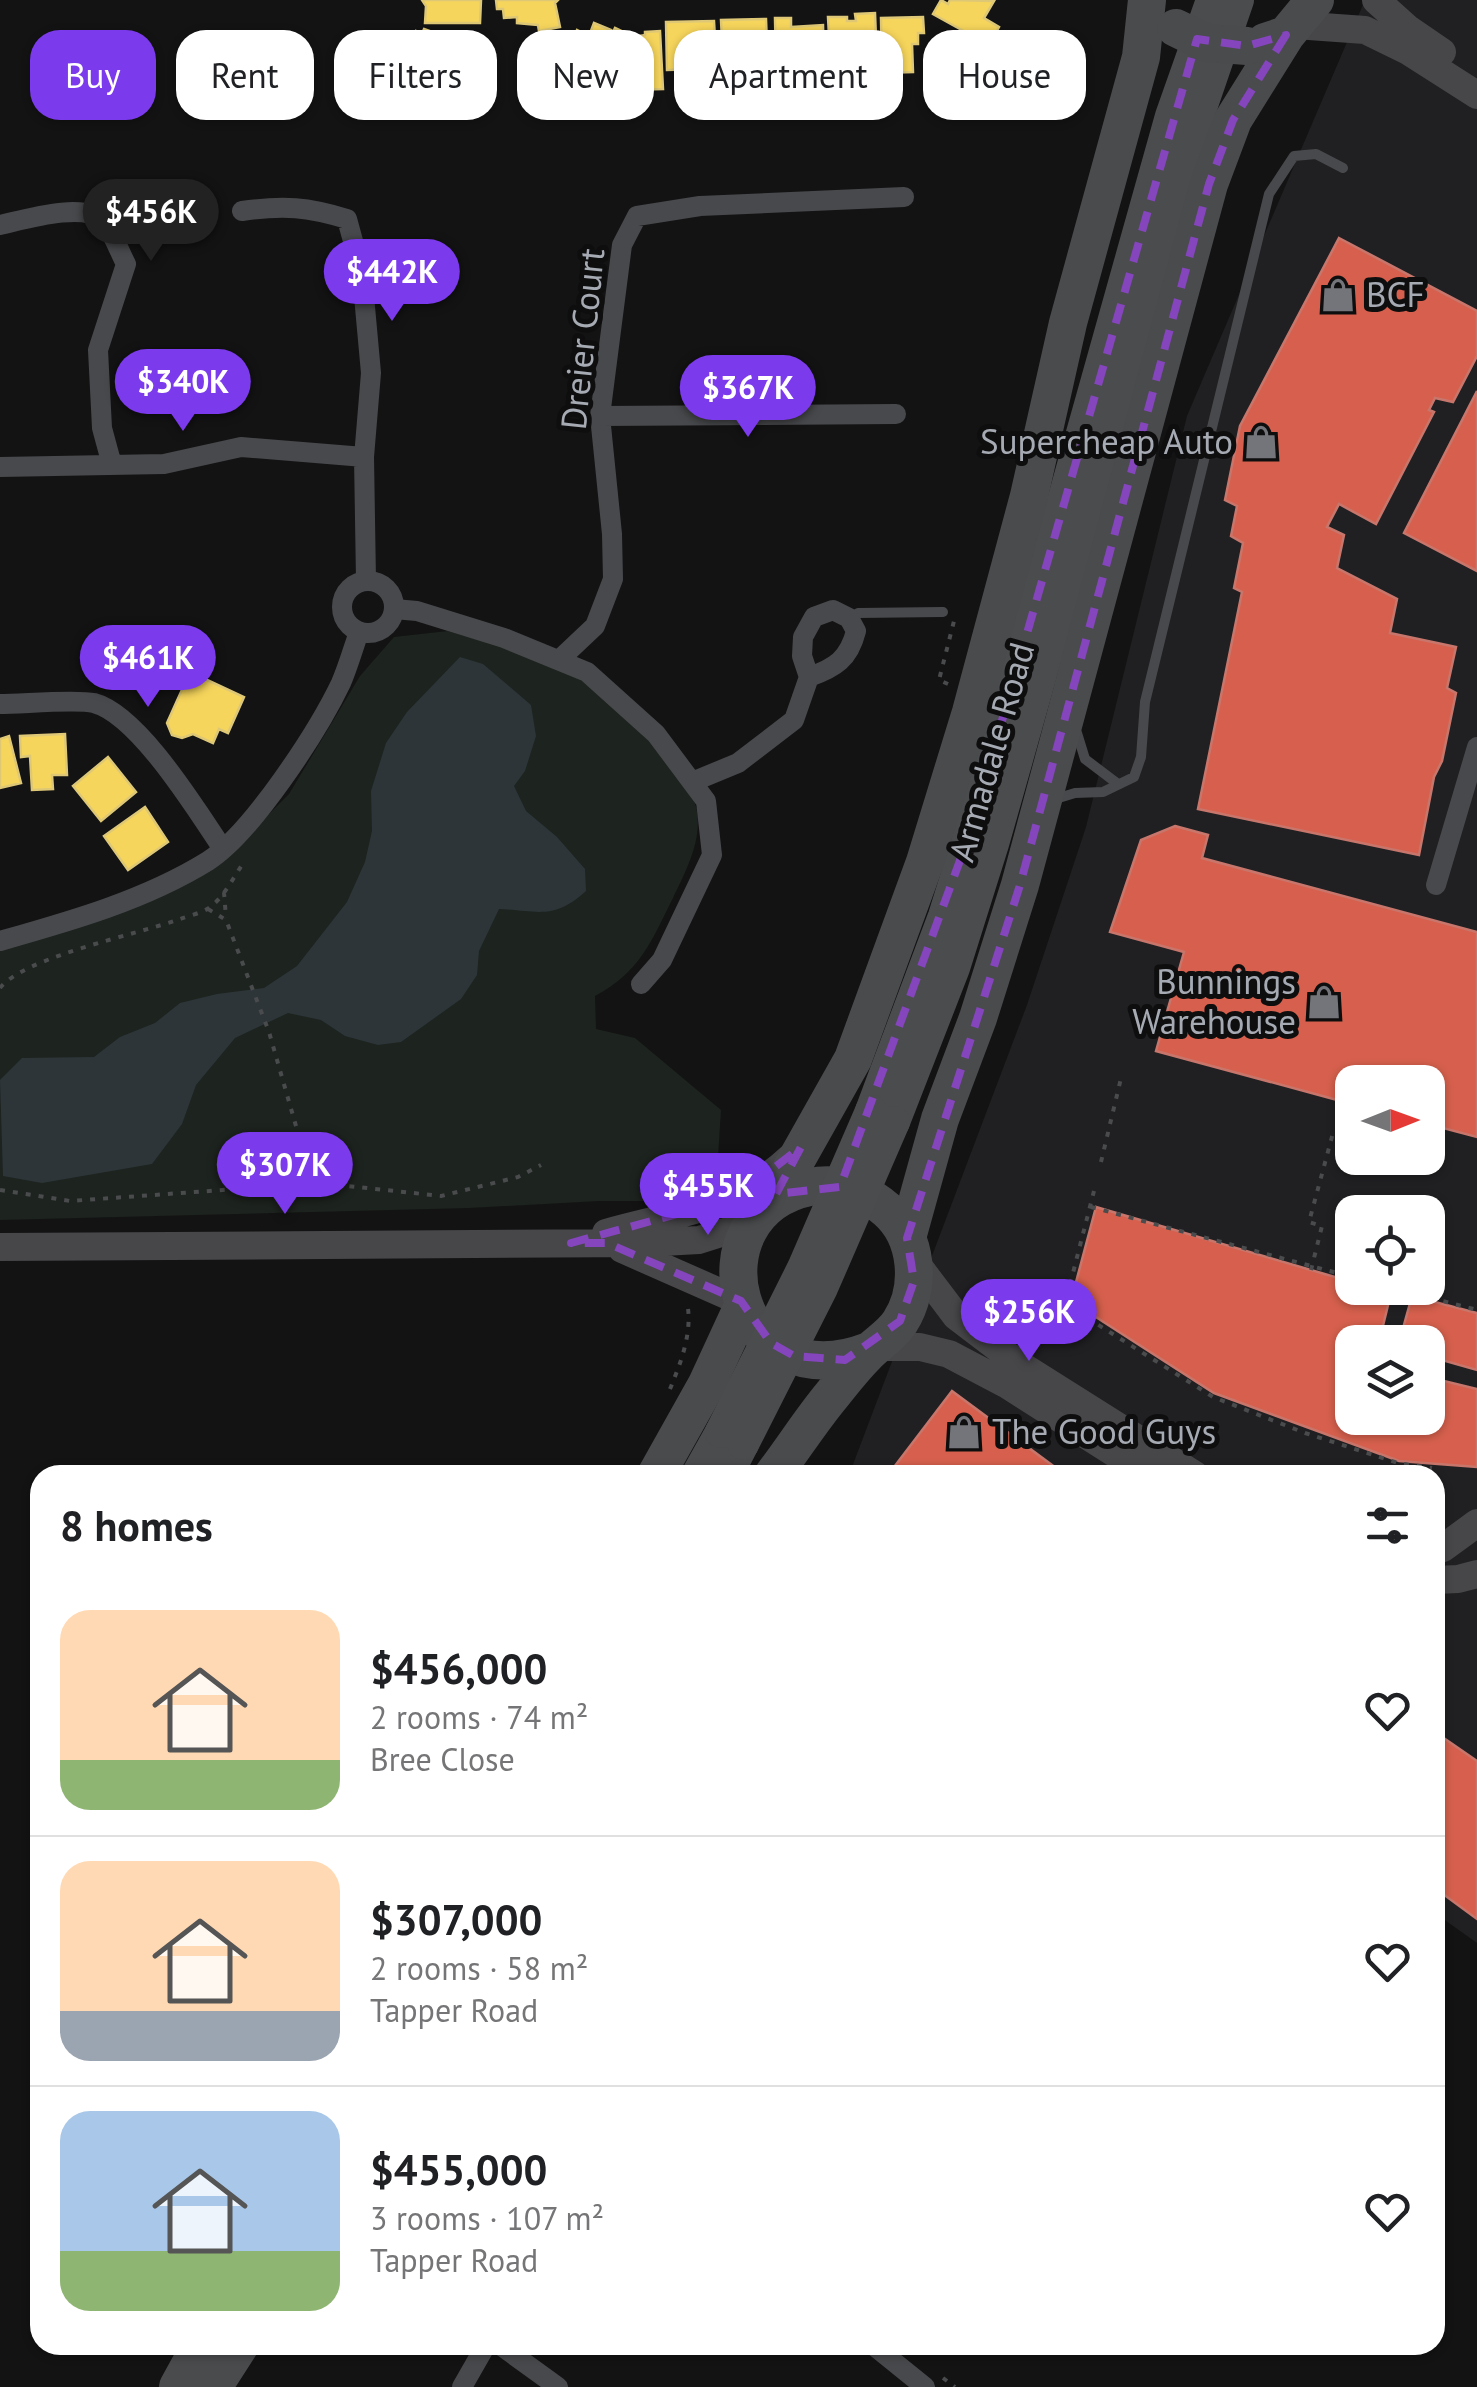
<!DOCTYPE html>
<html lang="en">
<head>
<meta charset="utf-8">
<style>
  body { margin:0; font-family:"PT Sans",sans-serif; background:#f6f6f6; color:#202124; height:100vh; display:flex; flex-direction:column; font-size:38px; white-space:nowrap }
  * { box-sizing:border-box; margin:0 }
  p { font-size:32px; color:#757577 }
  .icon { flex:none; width:55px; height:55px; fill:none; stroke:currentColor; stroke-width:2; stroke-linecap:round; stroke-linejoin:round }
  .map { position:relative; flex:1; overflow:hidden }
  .side { position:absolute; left:30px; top:1465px; width:1415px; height:890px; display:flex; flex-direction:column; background:#fff; border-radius:30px; box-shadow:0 2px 8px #0004 }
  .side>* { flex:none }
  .hud { position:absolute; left:30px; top:30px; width:1418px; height:90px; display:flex; gap:20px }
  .needle { width:65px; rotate:89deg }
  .fabs { position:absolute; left:1335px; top:1065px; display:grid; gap:20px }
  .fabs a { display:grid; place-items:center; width:110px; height:110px; border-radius:20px; background:#fff; box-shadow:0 2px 8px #0004; font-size:50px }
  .price { position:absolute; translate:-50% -85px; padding:0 22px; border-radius:35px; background:#7c3aed; color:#fff; font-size:32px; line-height:65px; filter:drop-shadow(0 2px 5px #0008) }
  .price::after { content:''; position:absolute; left:50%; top:60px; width:30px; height:22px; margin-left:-15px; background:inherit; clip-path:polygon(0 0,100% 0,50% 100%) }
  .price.current { background:#222; color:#fff }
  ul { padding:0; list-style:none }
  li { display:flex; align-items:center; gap:30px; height:250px; padding:0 30px }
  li+li { border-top:2px solid #e0e0e0 }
  li span { display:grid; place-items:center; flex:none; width:280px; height:200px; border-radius:30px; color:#555 }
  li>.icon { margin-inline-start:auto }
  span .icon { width:120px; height:120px; fill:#fffc; stroke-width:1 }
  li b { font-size:42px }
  h2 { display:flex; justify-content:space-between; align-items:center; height:120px; padding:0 30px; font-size:42px }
  .tag { padding:0 35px; border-radius:30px; background:#fff; box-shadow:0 2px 8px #0004; font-size:35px; line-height:90px }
  .tag.current { background:#7c3aed; color:#fff }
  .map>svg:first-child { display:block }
</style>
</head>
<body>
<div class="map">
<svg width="1477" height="2387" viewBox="0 0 1477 2387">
  <rect width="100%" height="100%" fill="#131314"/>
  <path fill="#202022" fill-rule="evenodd" d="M1365 0H1477V1943L1435 1913V1475H849L1027 1005 1086 827 1187 416ZM1352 1082H1428V1158H1352ZM1352 1212H1428V1288H1352ZM1352 1342H1428V1418H1352Z"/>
  <path fill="#1d231e" d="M448 631C481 641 517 649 550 662 590 677 690 769 697 811 702 842 685 872 673 898 651 942 640 972 595 996L596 1029 635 1038 721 1110 718 1157 694 1201H599L469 1208 0 1220V949L217 866 289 794 360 676 394 637Z"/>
  <path fill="#2d3539" d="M460 657 483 664 531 705 536 736 525 771 514 786 526 811 557 837 585 869 586 891C554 920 539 911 499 909L479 951 477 975 461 999 401 1042 378 1045 345 1036 321 1020 288 1013 235 1038 196 1085 182 1124 152 1164 42 1183 3 1176 0 1080 22 1058 94 1057 120 1037 155 1023 180 1003 217 994 264 988 297 966 347 902 365 862 372 831 371 791 386 743 407 712Z"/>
  <path fill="#f6d55c" stroke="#dec876" stroke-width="2.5" d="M422 0H481L480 23H425L426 6Z
    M496 0H558L555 3 560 27 539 31 538 25 517 23V17L504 18 503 9H497Z
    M941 0 948 4 950 0 994 1 984 18 999 27 989 45 933 14Z
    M875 13 877 62 840 63 839 36H829L828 17H847V21H856L855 14Z
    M923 17 924 33H918V44H912L913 72 882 73 881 18Z
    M775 18H791V27L823 25 824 66 776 67Z
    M766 19 768 70H738V42H722L721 20Z
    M714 21 715 38H700L701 69 667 70 666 22Z
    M594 23 611 30 604 47 598 45 578 92 540 76 558 36 572 42 577 30 589 36Z
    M615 28 634 37 645 35V32L660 31 663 89 624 90 622 55 606 47Z
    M424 29 438 34 436 43 467 56 464 64 474 68 461 97 453 94 452 97 410 80 423 58 407 51 416 31 422 34Z
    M190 672 244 697 228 733 219 729 213 743 193 734 182 738 172 735 167 723Z
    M65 734 67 775H52L53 789 32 790 30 756 21 757 20 736Z
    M9 736 21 783 0 788V739Z
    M108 757 136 792 101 821 73 786Z
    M145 807 168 842 128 870 104 836Z"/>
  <path fill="#d6604d" stroke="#c8766c" stroke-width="2.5" d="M1339 238 1477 311V356L1453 402 1435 398 1429 410 1434 412 1376 524 1339 504 1327 527 1344 535 1337 568 1397 599 1390 633 1456 647 1447 688 1456 693 1442 761 1434 777 1419 855 1198 809 1242 592 1234 588 1243 543 1231 536 1237 506 1225 500 1240 426Z
    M1477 391V571L1404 533Z
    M1175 826 1208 835 1202 858 1477 932V1137L1428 1124V1082H1352V1104L1156 1051 1184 952 1110 932 1141 840Z
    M1096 1207 1352 1282V1288H1371L1391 1293 1379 1342H1352V1418H1428V1377L1477 1389V1467L1399 1461 1214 1393 1071 1301Z
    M1412 1296 1477 1313V1370L1428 1356V1342H1408L1402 1332Z
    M952 1391 1064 1474 1063 1475H888Z
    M1435 1732 1477 1761V1919L1435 1888Z"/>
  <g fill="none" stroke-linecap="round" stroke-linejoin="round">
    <path stroke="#494b4d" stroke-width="4" stroke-dasharray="5 8" stroke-linecap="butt" d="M122 218 223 212
      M948 684 939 680 954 621
      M224 892 226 918
      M208 909 226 920 269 1032 300 1140 294 1185
      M0 988C24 957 139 934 180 919 189 916 201 913 209 908 223 898 232 880 242 865
      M1101 1162 1122 1074
      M0 1190 70 1201 320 1183 441 1196 518 1177 541 1165
      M1094 1191 1065 1304 1213 1397 1305 1433 1398 1463 1432 1468
      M1091 1207 1352 1277
      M1311 1270 1322 1226 1309 1222 1333 1133
      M1393 1288 1477 1310
      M670 1389C681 1362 693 1332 687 1302
      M943 2378 955 2387"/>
    <path stroke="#48494c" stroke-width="10" d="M849 618 858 613 943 612
      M1077 733 1085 759 1118 784
      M1052 800 1075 793 1103 792 1134 777 1141 757 1145 702 1269 194 1294 156 1316 154 1343 168"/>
    <path stroke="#48494c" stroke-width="20" d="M242 211C284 205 308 207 347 219L362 274 371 373 364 457 366 580
      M0 225C23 220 85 201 103 221 113 232 119 251 126 264L98 350 102 428 112 465
      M600 416 896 414
      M0 467 164 464 241 447 364 457
      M342 607a26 26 0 1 1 52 0a26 26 0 1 1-52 0Z
      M394 609 417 611 504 638 587 672 656 734 706 801 712 855 662 960 641 984
      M559 660 595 626 613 579 612 534 600 416 622 245 637 216 700 206 904 197
      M0 704C22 704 76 699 94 703 139 715 197 811 223 849
      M692 782 738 763 794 720 809 677 802 656 803 637 814 617 833 610 849 618 856 631C849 659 835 668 809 677
      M1436 885 1477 747
      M0 941C71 921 145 900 208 861 252 833 318 731 341 683 348 667 353 649 359 632
      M500 2345 558 2387
      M873 2345 925 2387
      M462 2387 486 2345"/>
    <path stroke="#47474a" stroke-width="28" d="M1376 0 1407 28 1442 52
      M1295 25 1365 30 1408 51 1477 95
      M606 1233C676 1213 734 1210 790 1158
      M0 1247 644 1243 699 1240 753 1223
      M622 1249 742 1302
      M913 1259 956 1316 1019 1364 1195 1475
      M875 1347H920L949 1354 1006 1384 1149 1475
      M1435 1551 1443 1548 1477 1523
      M1435 1580 1458 1579 1477 1574"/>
    <path stroke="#4b4c4e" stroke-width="32" d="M871 1111 944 916 969 836 1171 116 1212 0
      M894 1122 954 968 993 844 1110 431 1178 175 1238 0
      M697 1475 721 1432
      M727 1475 743 1444"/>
    <path stroke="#4a4b4d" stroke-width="38" d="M1265 42 1286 35 1315 0
      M772 1203 853 1059 925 862 971 712 1029 496 1068 323 1141 57 1147 0
      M907 1238 940 1119 978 1018 1020 885 1209 184 1233 120 1286 35
      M656 1475 707 1384 743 1306
      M773 1475C793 1449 811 1420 832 1395 843 1381 854 1367 867 1354 877 1343 891 1336 900 1322 922 1288 918 1237 887 1210 865 1191 839 1181 810 1187 688 1212 731 1404 869 1351
      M178 2387 201 2345
      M213 2387 240 2345"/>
    <path stroke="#4b4c4e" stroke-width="32" d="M721 1432 803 1268 871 1111
      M743 1444 822 1288 894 1122"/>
    <path stroke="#4a4b4d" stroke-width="38" d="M1176 28 1207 43 1247 46"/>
  </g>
  <path fill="none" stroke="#8445bd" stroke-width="8" stroke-dasharray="20 12" stroke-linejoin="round" d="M1286 35 1233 120 1209 184 1020 885 907 1238 914 1281 900 1321 845 1360 794 1356 771 1343 741 1301 607 1243H571L735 1198 801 1147 776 1194 840 1187 969 836 1197 39 1247 46Z"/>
  <defs>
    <g id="shop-bare" transform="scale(2.7)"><path d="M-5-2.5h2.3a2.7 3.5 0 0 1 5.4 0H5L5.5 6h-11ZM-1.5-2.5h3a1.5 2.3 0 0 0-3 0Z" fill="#73757b" stroke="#0e0e0f" stroke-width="2.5" paint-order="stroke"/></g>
  </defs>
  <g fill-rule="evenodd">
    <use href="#shop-bare" x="1338" y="295"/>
    <use href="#shop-bare" x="1261" y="442"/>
    <use href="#shop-bare" x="1324" y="1002"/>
    <use href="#shop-bare" x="964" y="1432"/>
  </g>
  <g text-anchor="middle" stroke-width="10" stroke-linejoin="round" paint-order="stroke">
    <g font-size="35" fill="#a6aab3" stroke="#0e0e0f" text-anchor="start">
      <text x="1366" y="307">BCF</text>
      <text x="1233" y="454" text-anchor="end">Supercheap Auto</text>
      <text x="1296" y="994" text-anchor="end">Bunnings<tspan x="1296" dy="40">Warehouse</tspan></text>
      <text x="992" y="1444">The Good Guys</text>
    </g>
    <g font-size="35" fill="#a6aab3" stroke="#0e0e0f">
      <text transform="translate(583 339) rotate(-84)" y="12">Dreier Court</text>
      <text transform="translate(992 752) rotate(-74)" y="12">Armadale Road</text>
    </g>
  </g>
</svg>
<div class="fabs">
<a><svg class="needle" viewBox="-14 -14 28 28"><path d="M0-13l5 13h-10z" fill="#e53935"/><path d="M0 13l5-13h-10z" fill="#757577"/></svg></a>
<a><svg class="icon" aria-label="locate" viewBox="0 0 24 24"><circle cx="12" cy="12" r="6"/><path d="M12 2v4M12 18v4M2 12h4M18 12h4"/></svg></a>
<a><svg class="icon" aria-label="layers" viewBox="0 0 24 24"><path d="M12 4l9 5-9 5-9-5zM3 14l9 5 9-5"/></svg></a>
</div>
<b class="price current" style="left:151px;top:264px">$456K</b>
<b class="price" style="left:392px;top:324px">$442K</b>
<b class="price" style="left:183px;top:434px">$340K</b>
<b class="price" style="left:748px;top:440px">$367K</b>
<b class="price" style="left:148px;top:710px">$461K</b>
<b class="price" style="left:285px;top:1217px">$307K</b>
<b class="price" style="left:708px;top:1238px">$455K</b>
<b class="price" style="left:1029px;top:1364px">$256K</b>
<div class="hud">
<a class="tag current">Buy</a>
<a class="tag">Rent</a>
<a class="tag">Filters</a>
<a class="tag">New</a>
<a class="tag">Apartment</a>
<a class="tag">House</a>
</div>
<section class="side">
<h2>8 homes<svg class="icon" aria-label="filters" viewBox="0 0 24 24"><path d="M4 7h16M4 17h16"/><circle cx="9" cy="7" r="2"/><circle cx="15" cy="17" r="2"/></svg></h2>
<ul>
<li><span style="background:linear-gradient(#ffd9b3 75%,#8fb573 0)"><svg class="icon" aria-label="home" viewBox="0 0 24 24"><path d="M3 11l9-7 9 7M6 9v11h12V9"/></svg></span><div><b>$456,000</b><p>2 rooms · 74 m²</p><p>Bree Close</p></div><svg class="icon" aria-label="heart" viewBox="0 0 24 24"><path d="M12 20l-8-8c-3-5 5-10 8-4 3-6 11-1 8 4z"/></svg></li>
<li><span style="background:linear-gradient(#ffd9b3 75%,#9aa5b1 0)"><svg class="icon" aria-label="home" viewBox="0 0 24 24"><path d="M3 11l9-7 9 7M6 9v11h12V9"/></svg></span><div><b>$307,000</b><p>2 rooms · 58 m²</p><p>Tapper Road</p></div><svg class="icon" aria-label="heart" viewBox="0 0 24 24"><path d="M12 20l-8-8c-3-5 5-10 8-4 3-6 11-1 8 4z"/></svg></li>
<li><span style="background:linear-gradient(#a9c7e8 70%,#8fb573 0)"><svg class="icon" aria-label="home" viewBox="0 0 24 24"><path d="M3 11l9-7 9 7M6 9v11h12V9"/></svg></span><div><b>$455,000</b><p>3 rooms · 107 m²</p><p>Tapper Road</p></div><svg class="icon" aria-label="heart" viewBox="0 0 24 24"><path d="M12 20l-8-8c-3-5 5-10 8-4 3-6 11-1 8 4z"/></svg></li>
</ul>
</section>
</div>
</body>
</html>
